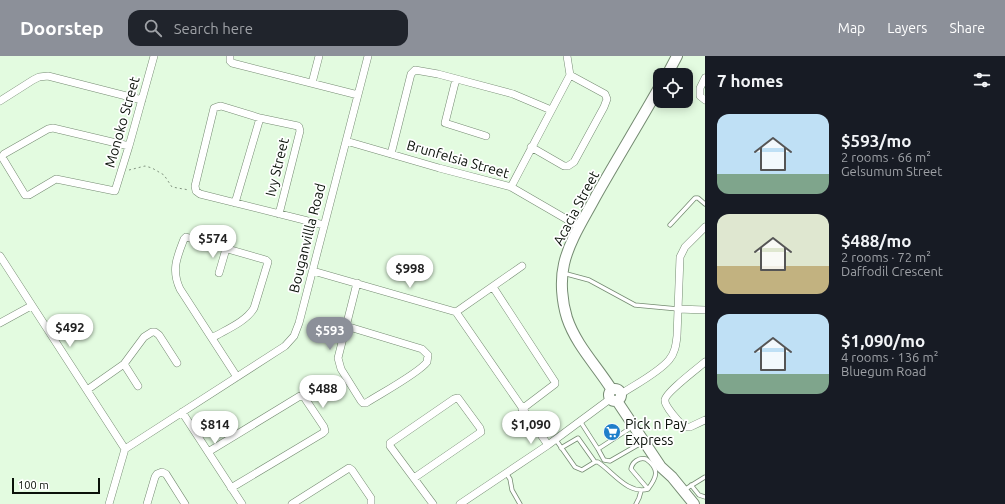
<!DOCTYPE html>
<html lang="en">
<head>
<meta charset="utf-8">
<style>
  body { margin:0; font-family:Ubuntu,sans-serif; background:#20242c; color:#f1f3f6; height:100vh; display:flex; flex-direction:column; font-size:15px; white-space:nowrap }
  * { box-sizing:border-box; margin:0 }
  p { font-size:13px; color:#9ea1a6 }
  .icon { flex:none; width:22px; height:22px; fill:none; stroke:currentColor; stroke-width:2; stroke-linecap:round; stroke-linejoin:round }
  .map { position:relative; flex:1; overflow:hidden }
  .panel { display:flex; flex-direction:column; background:#171b24; width:300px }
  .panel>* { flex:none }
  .buttons { position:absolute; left:653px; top:12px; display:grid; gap:8px }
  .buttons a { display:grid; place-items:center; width:40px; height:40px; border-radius:8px; background:#171b24; box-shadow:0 2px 10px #0003; font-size:20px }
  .scale { position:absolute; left:12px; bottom:10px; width:88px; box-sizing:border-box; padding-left:4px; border:2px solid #0a1109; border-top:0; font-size:11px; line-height:14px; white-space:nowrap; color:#0a1109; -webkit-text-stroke:3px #fff; paint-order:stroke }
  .price { position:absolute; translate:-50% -34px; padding:0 9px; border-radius:14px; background:#fff; color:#222; font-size:13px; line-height:26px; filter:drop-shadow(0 1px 2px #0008) }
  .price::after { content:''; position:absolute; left:50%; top:24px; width:12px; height:9px; margin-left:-6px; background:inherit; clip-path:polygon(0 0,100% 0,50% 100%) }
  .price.current { background:#8c9099; color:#fff }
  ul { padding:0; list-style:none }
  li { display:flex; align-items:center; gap:12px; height:100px; padding:0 12px }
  li span { display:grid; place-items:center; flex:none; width:112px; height:80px; border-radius:12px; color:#555 }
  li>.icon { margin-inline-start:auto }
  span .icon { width:48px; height:48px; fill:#fffc; stroke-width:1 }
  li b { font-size:17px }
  h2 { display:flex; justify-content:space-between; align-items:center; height:48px; padding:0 12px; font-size:17px }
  header { display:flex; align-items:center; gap:24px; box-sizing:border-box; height:56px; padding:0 20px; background:#8c9099; color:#fff }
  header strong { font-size:19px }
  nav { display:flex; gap:22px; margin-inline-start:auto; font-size:14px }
  .search { width:280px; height:36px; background:#20242c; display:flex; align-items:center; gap:10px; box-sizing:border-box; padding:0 14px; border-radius:12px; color:#9ea1a6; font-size:15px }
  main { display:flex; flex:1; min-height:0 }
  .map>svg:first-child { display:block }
</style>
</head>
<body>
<header>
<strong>Doorstep</strong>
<div class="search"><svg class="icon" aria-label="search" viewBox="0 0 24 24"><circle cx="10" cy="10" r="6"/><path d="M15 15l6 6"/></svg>Search here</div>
<nav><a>Map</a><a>Layers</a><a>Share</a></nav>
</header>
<main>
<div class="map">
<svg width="705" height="448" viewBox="0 0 705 448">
  <rect width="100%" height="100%" fill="#e3fbe0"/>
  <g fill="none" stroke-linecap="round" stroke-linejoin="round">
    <g stroke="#758b72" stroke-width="5">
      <path id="lane" d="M670 169 695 142H698L705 148
        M563 217 589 224 635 249 678 253
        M580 365 598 393 632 371
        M556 384 575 411 582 414 595 406H598C613 416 628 439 648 433 657 421 660 413 646 403 639 401 632 406 631 413L648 433
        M561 392 578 382 595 406
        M598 393 604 404 610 405 643 386
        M506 417 510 423 512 434 520 448
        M691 429 699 439 705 441
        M684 434 705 421
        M636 448 639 442 641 435"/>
    </g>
    <g stroke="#758b72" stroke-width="8">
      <path id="street" d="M230 0V5L232 7 358 39
        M567 0 570 19
        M705 22 700 32V40L705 44
        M456 23 445 67 486 80
        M312 27 319 0
        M0 45 33 24 39 21 48 20 142 44
        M346 85 439 112 511 131 580 171
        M129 90 53 72 48 73 4 98 2 101 25 139H29L56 123 115 135 129 90 154 0
        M531 91 564 110H568L574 106 604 51 607 43 605 38 570 19
        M391 98 411 18 415 14 438 18 513 38 551 54
        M511 131 570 19
        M235 147 260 62
        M279 158 300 75 299 71 298 70 260 62 221 50 217 51 214 52 195 130 196 135 200 138 324 169
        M0 200 125 393
        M313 215 456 256
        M219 217 226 193
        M493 231 555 326V328L522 353
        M678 253 705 254
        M456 256 548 389
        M456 256 522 210
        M0 267 31 250
        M346 270 422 293 428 299 427 306C419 317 380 338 366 347H363L361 345 341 313 338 302 357 227
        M212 282C225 274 246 266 254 252L268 206 266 204 186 181 184 183C177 201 171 214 180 233L237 321
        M705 306C698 312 665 337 665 344 664 350 680 367 684 371H690L705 364
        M124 308 138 330
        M87 334 124 308 144 281 152 276H155L159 279 177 307
        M621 338C636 328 658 317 669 304 675 297 676 289 677 280L680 201 685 191 705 171
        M182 356 242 448
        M208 396 300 340 304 341 324 371 325 375 323 377 231 432
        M414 422 481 376 480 372 458 342 454 343 390 387V390L433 448
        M109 448 125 393 285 290 294 280 299 267 368 0
        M147 448 155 421 157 418 162 416 166 418 185 448
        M292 448 349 412 352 414 371 442V448
        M460 448 548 389 610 343"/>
    </g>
    <g stroke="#758b72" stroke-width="12">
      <path id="secondary" d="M667 19 677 0
        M609 339a6 6 0 1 1 12 0a6 6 0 1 1-12 0Z
        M612 334C597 310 576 289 567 262 562 246 560 225 564 208 569 185 585 161 596 140 617 103 639 67 660 30
        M617 345 661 411 672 421 694 448"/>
    </g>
    <path stroke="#81927f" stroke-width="1" stroke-dasharray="2 3" stroke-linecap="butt" d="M129 114 145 110 152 112 164 119 172 131 189 134"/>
    <use href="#lane" stroke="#fff" stroke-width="3.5"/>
    <use href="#street" stroke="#fff" stroke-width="7"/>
    <use href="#secondary" stroke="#fff" stroke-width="10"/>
  </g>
  <defs>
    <g id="supermarket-disc" transform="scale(0.9)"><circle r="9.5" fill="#1f7eca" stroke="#fff"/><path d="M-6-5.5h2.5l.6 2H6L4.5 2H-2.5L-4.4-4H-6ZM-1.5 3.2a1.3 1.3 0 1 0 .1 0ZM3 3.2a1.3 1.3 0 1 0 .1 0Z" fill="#fff"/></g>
  </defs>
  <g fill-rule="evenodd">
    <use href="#supermarket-disc" x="612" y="376"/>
  </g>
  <g text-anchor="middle" stroke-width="3.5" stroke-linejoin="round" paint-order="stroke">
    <g font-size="14" fill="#0a1109" stroke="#fff">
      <text transform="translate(122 66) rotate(-74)" y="5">Monoko Street</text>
      <text transform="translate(458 103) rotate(16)" y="5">Brunfelsia Street</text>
      <text transform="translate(277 111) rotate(-76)" y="5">Ivy Street</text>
      <text transform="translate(576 152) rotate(-62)" y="5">Acacia Street</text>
      <text transform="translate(307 182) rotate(-76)" y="5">Bouganvillla Road</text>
    </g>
    <g font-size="14" fill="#0a1109" stroke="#fff" text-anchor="start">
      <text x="625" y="373">Pick n Pay<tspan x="625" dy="16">Express</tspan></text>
    </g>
  </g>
</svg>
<div class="buttons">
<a><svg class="icon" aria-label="locate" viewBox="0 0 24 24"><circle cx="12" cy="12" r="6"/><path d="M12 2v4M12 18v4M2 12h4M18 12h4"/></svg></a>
</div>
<div class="scale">100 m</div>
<b class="price" style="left:213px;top:203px">$574</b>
<b class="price" style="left:410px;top:233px">$998</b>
<b class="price" style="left:70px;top:292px">$492</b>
<b class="price current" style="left:330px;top:295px">$593</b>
<b class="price" style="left:323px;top:353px">$488</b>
<b class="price" style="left:215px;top:389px">$814</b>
<b class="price" style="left:531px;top:389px">$1,090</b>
</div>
<section class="panel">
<h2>7 homes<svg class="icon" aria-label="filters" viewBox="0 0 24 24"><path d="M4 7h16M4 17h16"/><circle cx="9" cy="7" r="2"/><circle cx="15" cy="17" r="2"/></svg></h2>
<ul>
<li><span style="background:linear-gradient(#bfe0f5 75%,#7fa58c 0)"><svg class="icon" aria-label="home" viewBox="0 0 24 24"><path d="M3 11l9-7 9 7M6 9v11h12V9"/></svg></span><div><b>$593/mo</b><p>2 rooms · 66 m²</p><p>Gelsumum Street</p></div></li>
<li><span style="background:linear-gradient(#dfe7d0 65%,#c2b280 0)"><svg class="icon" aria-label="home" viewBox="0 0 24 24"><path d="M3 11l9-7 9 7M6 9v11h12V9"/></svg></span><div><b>$488/mo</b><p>2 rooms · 72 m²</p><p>Daffodil Crescent</p></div></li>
<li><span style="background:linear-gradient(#bfe0f5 75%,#7fa58c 0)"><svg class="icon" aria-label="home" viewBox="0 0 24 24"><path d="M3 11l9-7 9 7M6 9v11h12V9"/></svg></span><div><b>$1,090/mo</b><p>4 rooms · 136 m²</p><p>Bluegum Road</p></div></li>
</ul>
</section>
</main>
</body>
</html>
